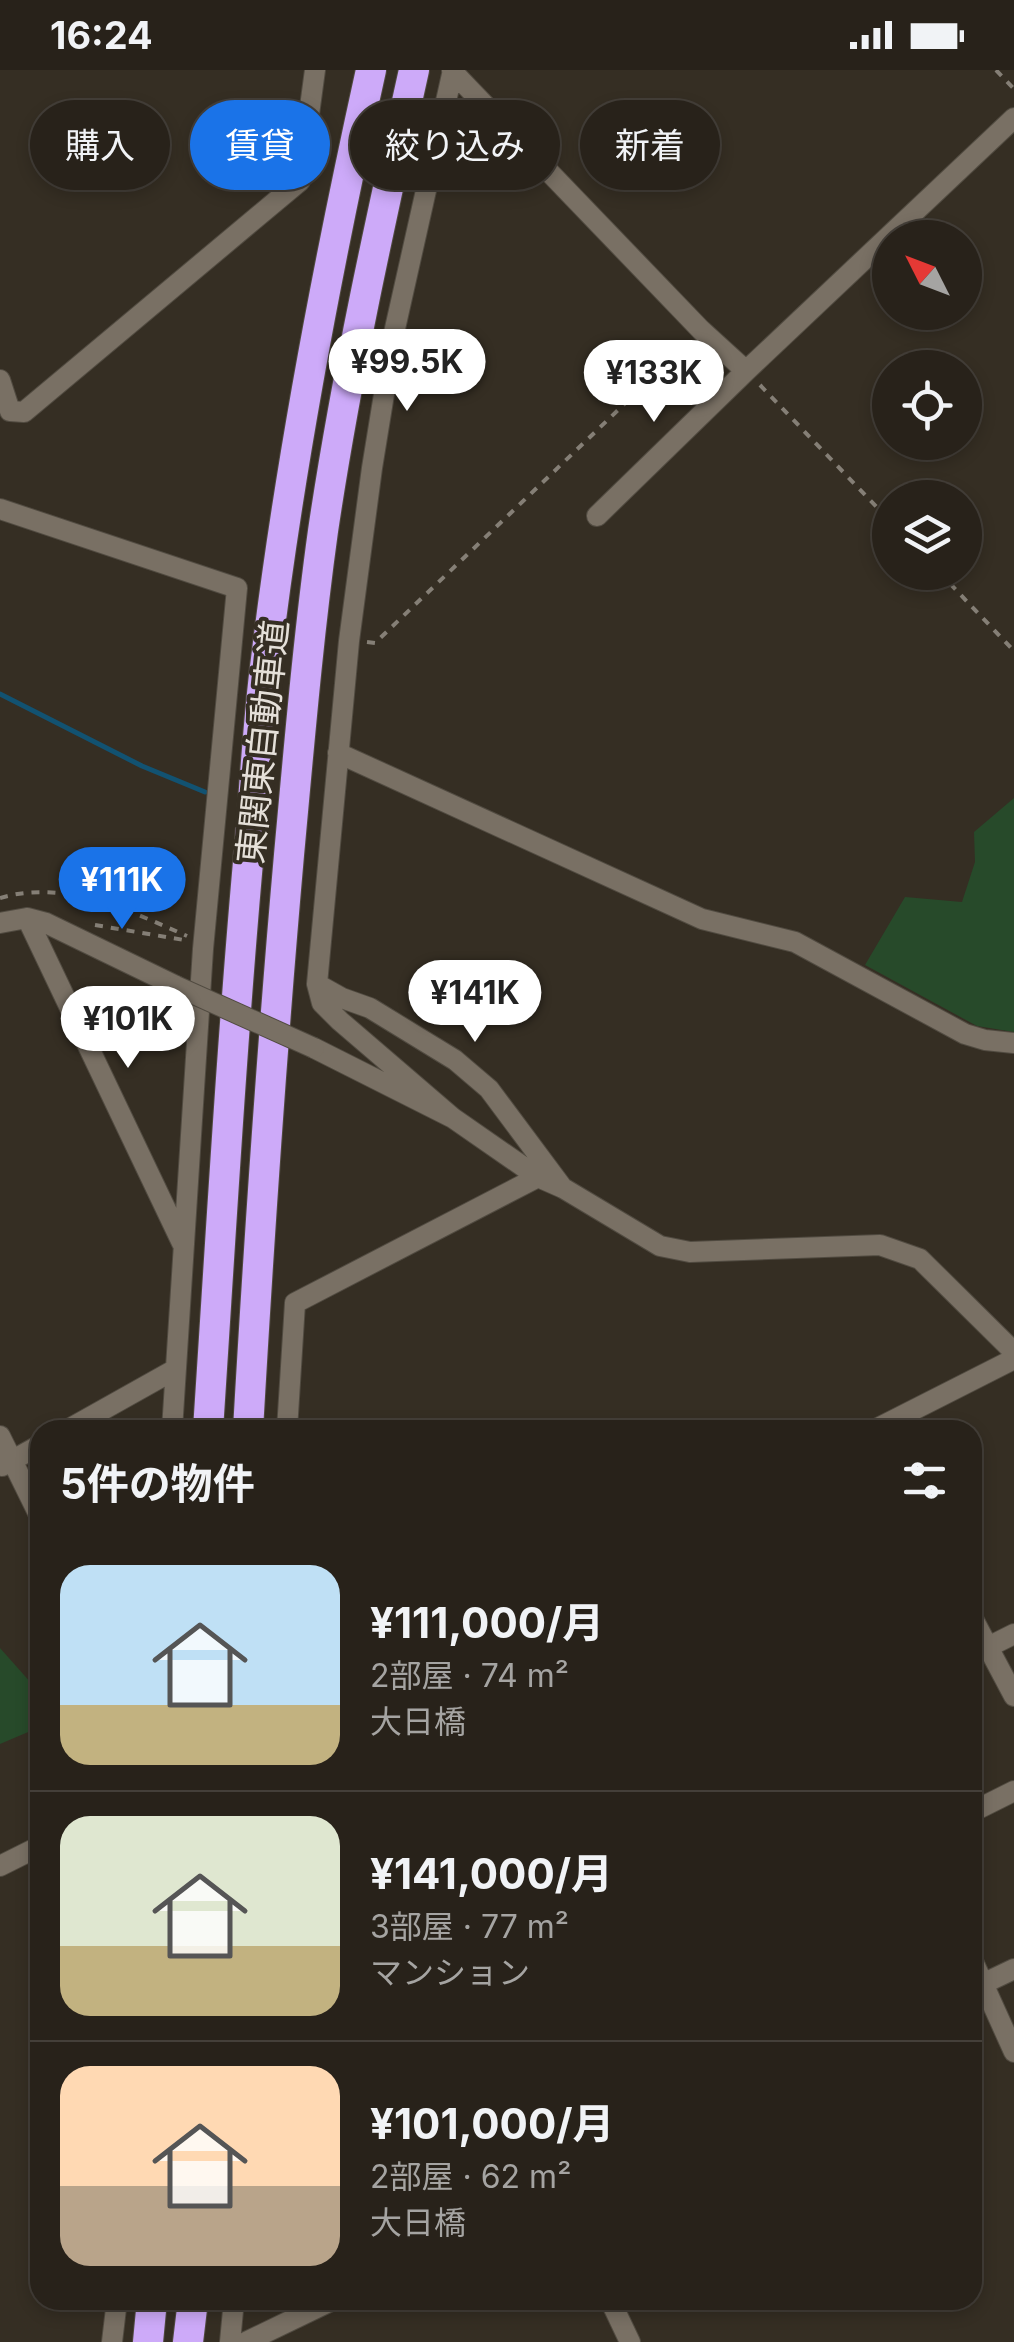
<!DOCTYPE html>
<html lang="ja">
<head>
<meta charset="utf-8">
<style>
  body { margin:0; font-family:Inter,"Noto Sans JP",sans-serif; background:#342f27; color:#f1f3f6; height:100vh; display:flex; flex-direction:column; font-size:38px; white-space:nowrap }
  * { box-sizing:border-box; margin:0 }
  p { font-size:32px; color:#a5a4a2 }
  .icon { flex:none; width:55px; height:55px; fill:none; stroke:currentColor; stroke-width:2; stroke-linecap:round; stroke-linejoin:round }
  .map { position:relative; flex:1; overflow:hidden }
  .details { position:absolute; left:30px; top:1350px; width:952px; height:890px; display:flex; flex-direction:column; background:#28221a; border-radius:30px; box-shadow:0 5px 15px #0003,0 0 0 2px #443f39 }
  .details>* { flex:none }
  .top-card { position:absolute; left:30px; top:30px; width:955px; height:90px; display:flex; gap:20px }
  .needle { width:65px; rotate:312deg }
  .tools { position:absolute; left:872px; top:150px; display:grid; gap:20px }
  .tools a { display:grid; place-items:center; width:110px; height:110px; border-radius:50%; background:#28221a; box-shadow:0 5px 15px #0003,0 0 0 2px #443f39; font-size:50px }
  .price { position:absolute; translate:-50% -85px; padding:0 22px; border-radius:35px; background:#fff; color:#222; font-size:32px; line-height:65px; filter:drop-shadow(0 2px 5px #0008) }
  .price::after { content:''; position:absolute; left:50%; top:60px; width:30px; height:22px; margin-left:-15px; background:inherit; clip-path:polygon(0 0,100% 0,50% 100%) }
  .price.on { background:#1a73e8; color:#fff }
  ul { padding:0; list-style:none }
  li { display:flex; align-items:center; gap:30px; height:250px; padding:0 30px }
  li+li { border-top:2px solid #443f39 }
  li span { display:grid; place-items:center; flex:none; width:280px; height:200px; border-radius:30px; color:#555 }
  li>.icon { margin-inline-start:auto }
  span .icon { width:120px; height:120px; fill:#fffc; stroke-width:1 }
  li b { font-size:42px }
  h2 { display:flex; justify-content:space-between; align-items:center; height:120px; padding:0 30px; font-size:42px }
  .pill { padding:0 35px; border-radius:45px; background:#28221a; box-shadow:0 5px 15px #0003,0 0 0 2px #443f39; font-size:35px; line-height:90px }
  .pill.on { background:#1a73e8; color:#fff }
  .status { display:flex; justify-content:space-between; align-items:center; height:70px; padding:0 50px; background:#28221a; direction:ltr }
  .status svg { height:28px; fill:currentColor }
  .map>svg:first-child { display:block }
</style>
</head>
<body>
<div class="status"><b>16:24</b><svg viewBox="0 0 49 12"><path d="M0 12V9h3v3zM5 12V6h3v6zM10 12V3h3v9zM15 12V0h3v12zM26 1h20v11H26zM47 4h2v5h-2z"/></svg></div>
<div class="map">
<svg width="1014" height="2272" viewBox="0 0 1014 2272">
  <rect width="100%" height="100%" fill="#352e23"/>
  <path fill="#274a2a" d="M1014 728V962L977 956 865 895 905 827 962 832 975 792 974 762Z
    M0 1578 40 1623V1657L0 1674Z"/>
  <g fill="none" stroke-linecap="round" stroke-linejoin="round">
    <path stroke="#125271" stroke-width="5" d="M0 624 142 696 205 722"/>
    <g stroke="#514b41" stroke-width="22">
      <path id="minor" d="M453 0 394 263 372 398 349 571 317 914 322 933 340 951 453 1048
        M452 1 701 260 746 301
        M0 310 10 341 24 342 300 111 315 0
        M0 439 237 518 203 879 172 1360
        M597 446 746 301 1014 48
        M338 683 702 849 795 872 965 964 985 970 1014 973
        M27 848 182 1173
        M0 853 27 848 46 853 176 916
        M317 914 342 928 370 938 455 990 489 1019 562 1117
        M314 978 453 1048 538 1107 563 1118 660 1176 690 1182 880 1175 920 1189 1014 1282
        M67 1360 174 1300
        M287 1360 295 1233 538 1107
        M874 1360 1014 1289
        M0 1366 40 1447
        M2 1396 40 1375
        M972 1547 1014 1626
        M972 1585 1014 1564
        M972 1742 1014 1721
        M0 1796 40 1776
        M972 1889 1014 1982
        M972 1919 1014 1899
        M610 2230 630 2272
        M112 2272 117 2230
        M230 2272 234 2230
        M246 2272 333 2230"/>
    </g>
    <g stroke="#514b41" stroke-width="32">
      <path id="highway" d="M208 1360C221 1163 232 967 250 770 255 710 258 649 266 589 290 391 328 194 371 0
        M248 1360C259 1168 272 977 289 785 299 677 308 569 323 461 346 306 380 153 414 0
        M148 2272 152 2230
        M188 2272 193 2230"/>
    </g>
    <path stroke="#857f76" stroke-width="4" stroke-dasharray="8 8" stroke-linecap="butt" d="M996 0 1014 19
      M760 315 890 451
      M939 502 1014 581
      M367 572 375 573 687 274
      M0 828C64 809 128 840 187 866
      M95 855 184 870"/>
    <use href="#minor" stroke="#797064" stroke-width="20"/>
    <use href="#highway" stroke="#cdaaf9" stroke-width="30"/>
    <g stroke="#514b41" stroke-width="22" stroke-linecap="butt">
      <path id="minor-bridge" d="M176 916 314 978"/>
    </g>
    <use href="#minor-bridge" stroke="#797064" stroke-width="20"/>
  </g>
  <g text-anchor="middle" stroke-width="8" stroke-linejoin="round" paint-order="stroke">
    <g font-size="35" fill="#e5e0d9" stroke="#352e23">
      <text transform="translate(263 672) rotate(-84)" y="12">東関東自動車道</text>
    </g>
  </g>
</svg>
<div class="tools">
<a><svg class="needle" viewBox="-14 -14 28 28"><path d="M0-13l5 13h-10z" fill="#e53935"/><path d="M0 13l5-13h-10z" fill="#a5a4a2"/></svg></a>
<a><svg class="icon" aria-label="locate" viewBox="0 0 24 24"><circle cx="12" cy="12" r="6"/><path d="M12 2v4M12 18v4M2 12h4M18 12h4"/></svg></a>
<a><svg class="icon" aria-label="layers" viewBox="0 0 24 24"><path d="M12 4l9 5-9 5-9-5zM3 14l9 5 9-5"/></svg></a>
</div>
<b class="price" style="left:407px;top:344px">¥99.5K</b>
<b class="price" style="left:654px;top:355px">¥133K</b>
<b class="price on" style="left:122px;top:862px">¥111K</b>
<b class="price" style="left:475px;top:975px">¥141K</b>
<b class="price" style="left:128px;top:1001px">¥101K</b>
<div class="top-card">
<a class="pill">購入</a>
<a class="pill on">賃貸</a>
<a class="pill">絞り込み</a>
<a class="pill">新着</a>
</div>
<section class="details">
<h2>5件の物件<svg class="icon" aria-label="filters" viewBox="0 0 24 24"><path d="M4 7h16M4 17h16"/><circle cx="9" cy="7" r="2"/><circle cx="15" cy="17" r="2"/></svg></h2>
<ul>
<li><span style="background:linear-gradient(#bfe0f5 70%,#c2b280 0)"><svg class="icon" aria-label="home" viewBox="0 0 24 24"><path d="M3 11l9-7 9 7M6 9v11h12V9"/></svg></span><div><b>¥111,000/月</b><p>2部屋 · 74 m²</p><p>大日橋</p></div></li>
<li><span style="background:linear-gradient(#dfe7d0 65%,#c2b280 0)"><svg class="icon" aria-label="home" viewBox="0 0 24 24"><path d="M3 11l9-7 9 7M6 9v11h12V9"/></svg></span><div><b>¥141,000/月</b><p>3部屋 · 77 m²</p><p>マンション</p></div></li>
<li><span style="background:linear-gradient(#ffd9b3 60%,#b9a48a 0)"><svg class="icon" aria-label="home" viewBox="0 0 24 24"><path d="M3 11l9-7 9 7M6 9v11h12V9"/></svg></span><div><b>¥101,000/月</b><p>2部屋 · 62 m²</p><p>大日橋</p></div></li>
</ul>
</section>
</div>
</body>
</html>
